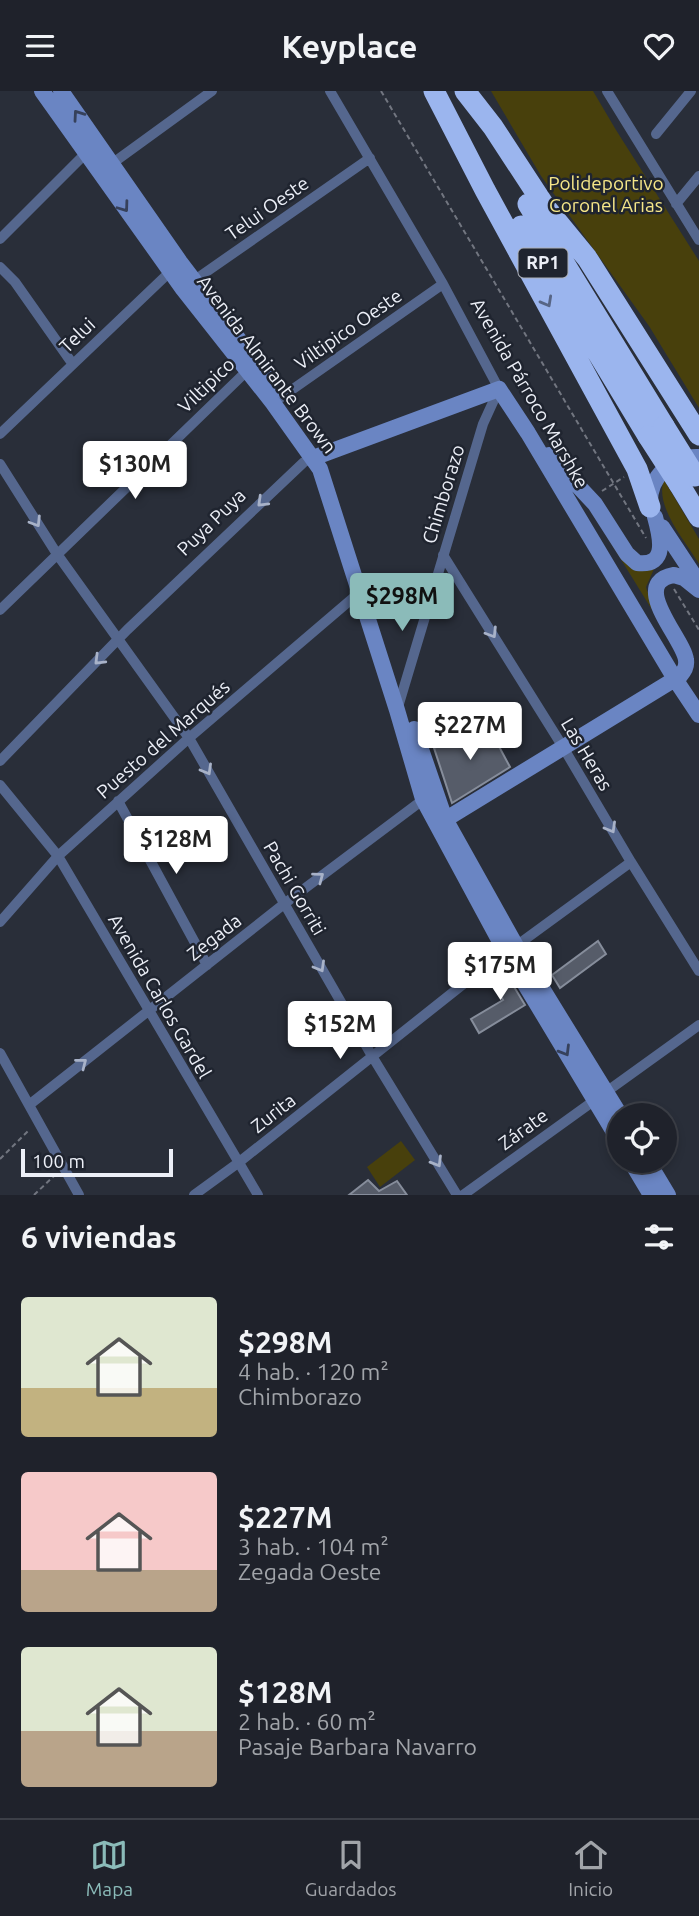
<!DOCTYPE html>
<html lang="es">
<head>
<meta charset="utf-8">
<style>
  body { margin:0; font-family:Ubuntu,sans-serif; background:#2c2f37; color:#f1f3f6; height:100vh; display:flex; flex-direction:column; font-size:26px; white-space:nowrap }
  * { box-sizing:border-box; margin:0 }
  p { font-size:23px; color:#a1a4a9 }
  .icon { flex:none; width:38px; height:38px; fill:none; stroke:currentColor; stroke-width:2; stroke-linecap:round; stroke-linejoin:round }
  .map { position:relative; height:1104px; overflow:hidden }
  .drawer { display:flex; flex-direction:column; background:#1f222b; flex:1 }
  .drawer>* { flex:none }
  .buttons { position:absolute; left:607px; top:1012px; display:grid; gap:14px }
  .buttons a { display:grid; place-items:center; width:70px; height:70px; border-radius:50%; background:#1f222b; box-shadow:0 4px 10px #0003,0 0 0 2px #3c3f47; font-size:35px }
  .scale { position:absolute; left:21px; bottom:18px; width:152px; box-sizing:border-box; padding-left:7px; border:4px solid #eceff7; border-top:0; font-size:19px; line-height:24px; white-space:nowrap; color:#eceff7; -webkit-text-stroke:5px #1f242f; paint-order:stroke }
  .price { position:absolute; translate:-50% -60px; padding:0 16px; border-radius:7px; background:#fff; color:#222; font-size:23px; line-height:46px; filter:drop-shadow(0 2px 4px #0008) }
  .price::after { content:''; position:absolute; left:50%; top:42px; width:21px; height:16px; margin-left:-10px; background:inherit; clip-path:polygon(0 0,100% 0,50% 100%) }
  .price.selected { background:#8bbbb9; color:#111 }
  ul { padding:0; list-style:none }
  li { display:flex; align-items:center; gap:21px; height:175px; padding:0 21px }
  li span { display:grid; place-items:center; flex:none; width:196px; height:140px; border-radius:7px; color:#555 }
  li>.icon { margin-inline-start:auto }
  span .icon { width:84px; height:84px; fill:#fffc; stroke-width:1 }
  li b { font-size:30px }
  h2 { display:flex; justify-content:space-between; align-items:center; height:84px; padding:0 21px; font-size:30px }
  header { display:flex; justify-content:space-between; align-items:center; height:91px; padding:0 21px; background:#1f222b; font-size:32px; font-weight:600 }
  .tabs { display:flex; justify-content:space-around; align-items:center; height:98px; border-top:2px solid #3c3f47; background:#1f222b; font-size:19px; color:#a1a4a9 }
  .tabs a { display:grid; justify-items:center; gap:4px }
  .tabs .selected { color:#8bbbb9 }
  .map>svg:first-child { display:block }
</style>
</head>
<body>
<header><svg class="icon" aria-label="menu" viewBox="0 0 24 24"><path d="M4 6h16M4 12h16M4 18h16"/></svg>Keyplace<svg class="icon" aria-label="heart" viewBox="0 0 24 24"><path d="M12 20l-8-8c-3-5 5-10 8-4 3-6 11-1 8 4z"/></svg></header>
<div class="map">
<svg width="699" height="1104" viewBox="0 0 699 1104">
  <rect width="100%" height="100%" fill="#292e39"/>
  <path fill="#48400c" d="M491 0H593L616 39 699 170V317L649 235 541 85Z
    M664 389 699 448V473C686 451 654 415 664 389Z
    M609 449 654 478 646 496 654 522Z
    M401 1050 415 1069 380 1096 367 1076Z"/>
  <path fill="#565c69" stroke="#868d9b" stroke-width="2" d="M488 635 510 676 452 712 434 657Z
    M598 850 606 863 560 897 552 884Z
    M502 876 525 914 479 942 471 928 503 909 489 886Z
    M368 1089 379 1100 397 1090 407 1104H349Z"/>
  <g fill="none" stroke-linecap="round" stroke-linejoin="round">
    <path stroke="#727680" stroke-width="2" stroke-dasharray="5 3.5" stroke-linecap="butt" d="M381 0 646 447
      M602 400 624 386
      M674 498 699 539
      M0 1068 29 1039
      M34 1104 55 1084"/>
    <path stroke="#55678e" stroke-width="10" d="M330 0 443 193 499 298 483 333 398 616
      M607 0 699 149
      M656 43 691 0
      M106 77 212 0
      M676 113 699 85
      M0 148 90 58
      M0 176 15 191 72 272
      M189 193 370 67
      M273 312 443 193
      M0 343 175 176
      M0 373 57 463 189 647 372 965 457 1104
      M443 464 563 656 631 771 699 880
      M0 519 252 275
      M0 670 127 539 304 371 313 367
      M0 694 58 765 258 1104
      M118 710 207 874
      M0 831 58 765 189 647 367 495
      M0 962 79 1104
      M29 1014 284 813 428 705
      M194 1104 238 1072 505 860 516 855 631 771
      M463 1104 699 934"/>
    <path stroke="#6a85c3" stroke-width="16" d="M42 0 183 198 273 312 320 378 397 619 423 708 505 860 620 1051
      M61 0 180 171 277 299
      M549 364 595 413 627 463 637 472C669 476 660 444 655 426
      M313 367 499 298 528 342 675 588 699 624
      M650 413C649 386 671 365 699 366
      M662 436 699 492
      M414 638 445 728 516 855 620 1024
      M438 733 680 585C684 580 687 576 686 569 684 548 628 492 674 484L684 487 699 499
      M630 1069 651 1104
      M647 1069 668 1104"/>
    <path stroke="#9bb5ee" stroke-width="21" d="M434 0 485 99 637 378 650 416
      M465 0 493 36 546 117 587 167 699 344
      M528 113 664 335
      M521 135 648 345
      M679 393 699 426"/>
    <path stroke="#9bb5ee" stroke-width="21" d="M664 335 695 385
      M648 345 679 393"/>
  </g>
  <defs><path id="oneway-chevron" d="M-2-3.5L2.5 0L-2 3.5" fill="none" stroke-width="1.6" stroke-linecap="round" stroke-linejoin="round" transform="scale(1.75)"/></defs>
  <g stroke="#36415b">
    <use href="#oneway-chevron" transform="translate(78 24) rotate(-125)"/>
    <use href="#oneway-chevron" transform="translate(124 116) rotate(54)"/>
    <use href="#oneway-chevron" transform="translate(565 960) rotate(59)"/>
  </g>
  <use stroke="#576585" href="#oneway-chevron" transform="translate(547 211) rotate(61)"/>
  <g stroke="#a8b2c8">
    <use href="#oneway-chevron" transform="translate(262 411) rotate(136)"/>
    <use href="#oneway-chevron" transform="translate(36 431) rotate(58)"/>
    <use href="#oneway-chevron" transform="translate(492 542) rotate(58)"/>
    <use href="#oneway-chevron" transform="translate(99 569) rotate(135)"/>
    <use href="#oneway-chevron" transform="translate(207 679) rotate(60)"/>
    <use href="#oneway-chevron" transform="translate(611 737) rotate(60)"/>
    <use href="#oneway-chevron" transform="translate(319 786) rotate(-37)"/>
    <use href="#oneway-chevron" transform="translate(320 876) rotate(60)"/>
    <use href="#oneway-chevron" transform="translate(82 972) rotate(-38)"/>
    <use href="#oneway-chevron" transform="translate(437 1071) rotate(59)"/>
  </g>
  <g text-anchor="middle" stroke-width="5" stroke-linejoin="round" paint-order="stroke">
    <rect fill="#1f242f" stroke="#aeb2bb" stroke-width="2" x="518.5" y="157.5" width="49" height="29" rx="5"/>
    <g font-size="18" font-weight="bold" fill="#eceff7">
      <text x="543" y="178">RP1</text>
    </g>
    <g font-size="19" fill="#f5e688" stroke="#1f242f">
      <text x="606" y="99">Polideportivo<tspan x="606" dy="22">Coronel Arias</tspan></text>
    </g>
    <g font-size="19" fill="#eceff7" stroke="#1f242f">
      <text transform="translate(267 117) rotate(-35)" y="7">Telui Oeste</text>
      <text transform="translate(348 238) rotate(-35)" y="7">Viltipico Oeste</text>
      <text transform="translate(77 244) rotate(-44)" y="7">Telui</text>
      <text transform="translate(267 273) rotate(53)" y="7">Avenida Almirante Brown</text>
      <text transform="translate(206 294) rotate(-44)" y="7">Viltipico</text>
      <text transform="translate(530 302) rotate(60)" y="7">Avenida Párroco Marshke</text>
      <text transform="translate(443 403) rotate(-73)" y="7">Chimborazo</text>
      <text transform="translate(211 431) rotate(-44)" y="7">Puya Puya</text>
      <text transform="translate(163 648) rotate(-41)" y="7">Puesto del Marqués</text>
      <text transform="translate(587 663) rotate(59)" y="7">Las Heras</text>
      <text transform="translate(295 797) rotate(60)" y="7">Pachi Gorriti</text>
      <text transform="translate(214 846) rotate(-38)" y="7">Zegada</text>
      <text transform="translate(160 905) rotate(60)" y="7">Avenida Carlos Gardel</text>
      <text transform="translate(273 1022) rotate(-38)" y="7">Zurita</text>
      <text transform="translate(523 1038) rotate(-36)" y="7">Zárate</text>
    </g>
  </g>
</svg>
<div class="buttons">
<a><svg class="icon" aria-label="locate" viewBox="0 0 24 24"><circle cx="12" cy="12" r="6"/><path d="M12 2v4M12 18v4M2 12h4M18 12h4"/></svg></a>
</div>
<div class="scale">100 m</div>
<b class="price" style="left:135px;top:410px">$130M</b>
<b class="price selected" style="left:402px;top:542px">$298M</b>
<b class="price" style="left:470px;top:671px">$227M</b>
<b class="price" style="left:176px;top:785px">$128M</b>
<b class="price" style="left:500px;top:911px">$175M</b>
<b class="price" style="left:340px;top:970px">$152M</b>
</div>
<section class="drawer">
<h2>6 viviendas<svg class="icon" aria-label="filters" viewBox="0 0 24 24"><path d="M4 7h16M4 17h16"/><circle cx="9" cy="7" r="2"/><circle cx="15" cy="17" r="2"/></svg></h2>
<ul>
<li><span style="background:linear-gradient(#dfe7d0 65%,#c2b280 0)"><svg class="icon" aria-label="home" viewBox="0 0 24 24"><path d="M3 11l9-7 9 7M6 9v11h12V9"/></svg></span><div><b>$298M</b><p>4 hab. · 120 m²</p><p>Chimborazo</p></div></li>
<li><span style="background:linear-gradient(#f6c9c9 70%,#b9a48a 0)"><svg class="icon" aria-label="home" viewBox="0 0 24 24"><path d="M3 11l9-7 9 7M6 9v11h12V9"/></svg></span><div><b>$227M</b><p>3 hab. · 104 m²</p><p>Zegada Oeste</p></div></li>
<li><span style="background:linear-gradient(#dfe7d0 60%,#b9a48a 0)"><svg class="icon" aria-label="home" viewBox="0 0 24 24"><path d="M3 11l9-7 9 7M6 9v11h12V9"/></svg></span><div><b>$128M</b><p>2 hab. · 60 m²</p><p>Pasaje Barbara Navarro</p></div></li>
</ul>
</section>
<nav class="tabs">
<a class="selected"><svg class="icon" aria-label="map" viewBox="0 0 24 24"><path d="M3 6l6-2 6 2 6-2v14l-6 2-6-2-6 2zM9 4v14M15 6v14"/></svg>Mapa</a>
<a><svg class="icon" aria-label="saved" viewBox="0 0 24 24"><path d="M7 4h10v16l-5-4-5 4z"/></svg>Guardados</a>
<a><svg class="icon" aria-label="home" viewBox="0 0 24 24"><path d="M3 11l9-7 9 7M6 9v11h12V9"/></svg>Inicio</a>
</nav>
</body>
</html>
